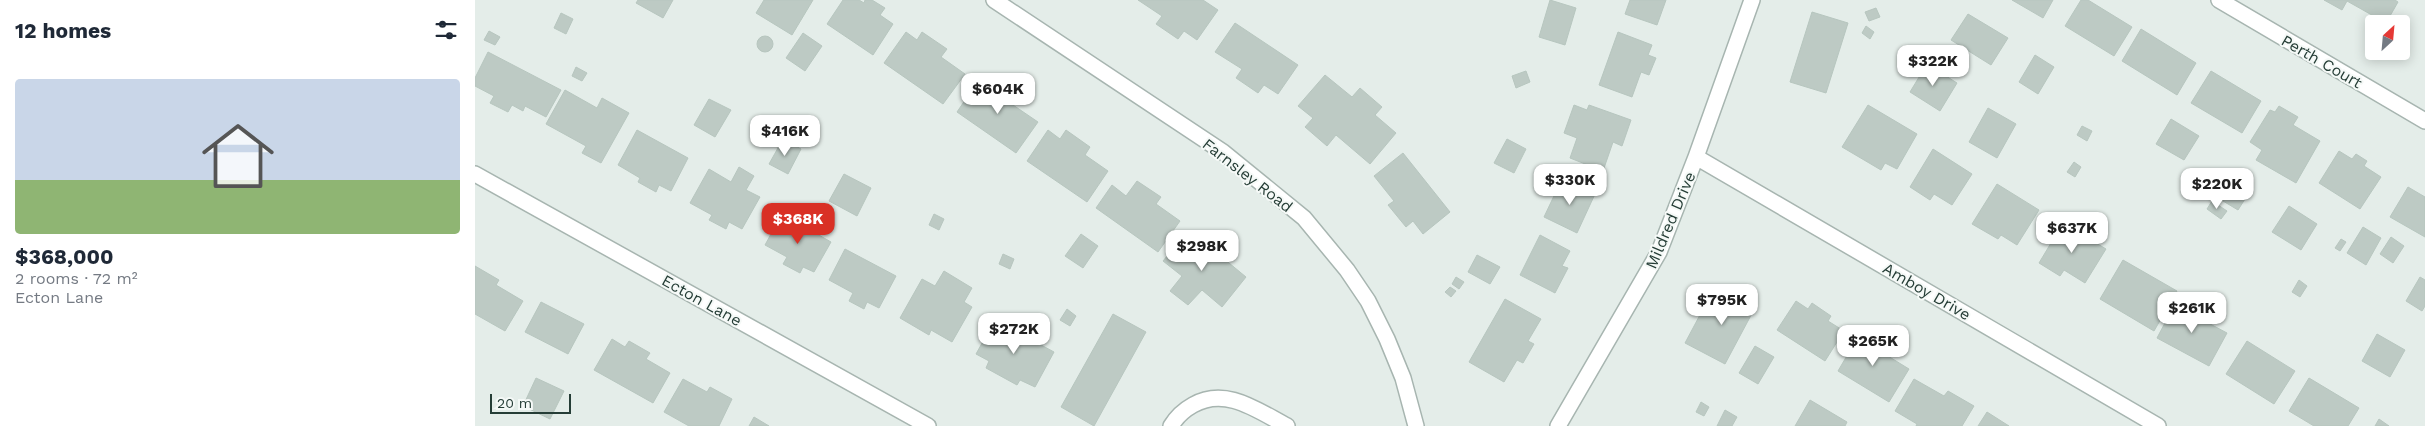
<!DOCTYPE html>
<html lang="en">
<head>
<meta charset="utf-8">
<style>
  body { margin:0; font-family:"Work Sans",sans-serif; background:#f2f2f3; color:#1f2937; height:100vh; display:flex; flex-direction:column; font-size:19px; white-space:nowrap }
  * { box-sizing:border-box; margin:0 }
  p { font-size:16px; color:#747a83 }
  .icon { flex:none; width:28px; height:28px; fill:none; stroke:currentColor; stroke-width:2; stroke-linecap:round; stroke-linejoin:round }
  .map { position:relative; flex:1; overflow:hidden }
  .sheet { display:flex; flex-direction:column; background:#fff; width:475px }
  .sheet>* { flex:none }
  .needle { width:32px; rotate:26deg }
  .tools { position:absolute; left:1890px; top:15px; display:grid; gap:10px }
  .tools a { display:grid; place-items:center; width:45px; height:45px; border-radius:5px; background:#fff; box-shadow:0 2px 12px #0003; font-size:25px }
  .scale { position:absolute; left:15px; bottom:12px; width:81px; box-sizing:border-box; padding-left:5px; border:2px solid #253d36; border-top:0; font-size:14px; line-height:18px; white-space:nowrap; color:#253d36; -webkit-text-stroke:4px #f5f9f7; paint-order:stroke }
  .price { position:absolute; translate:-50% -42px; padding:0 11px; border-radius:10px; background:#fff; color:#222; font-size:16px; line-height:32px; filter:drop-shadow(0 1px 2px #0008) }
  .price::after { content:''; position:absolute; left:50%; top:30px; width:15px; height:11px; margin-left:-8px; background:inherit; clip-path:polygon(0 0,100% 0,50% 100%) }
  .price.on { background:#d93025; color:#fff }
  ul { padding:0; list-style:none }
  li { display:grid; align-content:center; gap:10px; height:265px; padding:0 15px }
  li+li { border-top:1px solid #e0e1e3 }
  li span { display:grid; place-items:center; height:155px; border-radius:5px; color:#555 }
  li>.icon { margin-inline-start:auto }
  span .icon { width:90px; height:90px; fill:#fffc; stroke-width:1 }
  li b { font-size:21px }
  h2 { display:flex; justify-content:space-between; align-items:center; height:60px; padding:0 15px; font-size:21px }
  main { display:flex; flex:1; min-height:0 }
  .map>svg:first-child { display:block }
</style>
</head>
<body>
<main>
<section class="sheet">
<h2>12 homes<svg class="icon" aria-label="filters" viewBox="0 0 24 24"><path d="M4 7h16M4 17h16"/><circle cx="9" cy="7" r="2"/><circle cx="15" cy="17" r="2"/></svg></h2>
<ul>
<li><span style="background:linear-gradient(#c9d6e8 65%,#8fb573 0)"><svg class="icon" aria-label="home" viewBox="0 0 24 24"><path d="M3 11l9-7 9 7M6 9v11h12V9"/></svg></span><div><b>$368,000</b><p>2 rooms · 72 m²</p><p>Ecton Lane</p></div></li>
</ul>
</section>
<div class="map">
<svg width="1950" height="426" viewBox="0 0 1950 426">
  <rect width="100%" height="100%" fill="#e4ede9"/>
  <path fill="#bdcac4" stroke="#b7c6bf" d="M163 0H198L188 18 161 3Z
    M289 0H338L317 35 281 13Z
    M368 0H384L389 3 390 0H397L410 8 405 15 418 24 398 55 352 24Z
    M663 0H728L743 10 722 40 709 31 703 39 681 24 687 16Z
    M1075 0 1101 8 1090 45 1064 37Z
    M1155 0H1191L1182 25 1150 14Z
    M1537 0H1578L1568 18Z
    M1606 0H1613L1657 27 1639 56 1590 26Z
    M1849 0H1920L1923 2 1911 23 1872 1 1867 10Z
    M1401 8 1405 17 1394 21 1390 12Z
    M1337 12 1373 23 1351 93 1315 82Z
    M86 13 98 19 91 34 79 28Z
    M1493 14 1533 38 1516 65 1476 40Z
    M760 23 823 65 803 94 789 85 783 93 761 78 767 69 740 52Z
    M1391 26 1399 32 1395 39 1387 33Z
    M1666 29 1721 63 1702 95 1647 61Z
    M14 31 25 37 20 45 9 40Z
    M431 32 442 40 447 32 472 49 466 57 490 74 468 104 409 63Z
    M1143 32 1177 45 1173 55 1181 58 1174 75 1166 72 1157 97 1124 85Z
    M328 33 347 46 330 71 311 58Z
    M282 44a8 8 0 1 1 16 0a8 8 0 1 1-16 0Z
    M13 52 86 90 71 117 50 106 48 111 37 105 33 112 15 103 19 96 0 86V78Z
    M1560 55 1579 67 1563 94 1544 82Z
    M1452 64 1482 83 1465 111 1435 92Z
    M101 67 112 73 107 81 97 76Z
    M1051 71 1055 82 1041 88 1037 76Z
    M1736 71 1786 101 1767 133 1716 103Z
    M850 75 877 97 885 88 907 107 900 115 921 133 895 164 861 135 852 146 830 127 838 118 823 106Z
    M503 81 514 88 519 81 543 97 538 105 563 122 541 153 482 112Z
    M90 90 122 108 127 98 154 113 126 163 107 153 111 146 71 124Z
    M234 99 256 110 240 137 219 125Z
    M1099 105 1112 110 1114 105 1156 120 1147 146 1138 142 1128 171 1095 158 1102 138 1089 133Z
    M1393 105 1442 134 1422 169 1410 163 1406 170 1367 147Z
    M1804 106 1823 117 1818 125 1845 141 1821 183 1781 160 1787 150 1775 142 1795 110 1800 112Z
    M1513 108 1541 124 1522 158 1494 142Z
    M1696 119 1724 136 1709 160 1681 144Z
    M1607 126 1617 131 1612 141 1602 135Z
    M162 130 213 158 196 191 184 185 181 192 163 182 165 178 143 165Z
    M573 130 585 139 591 130 615 147 610 155 633 171 612 202 552 161Z
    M308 139 326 149 313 174 294 164Z
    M1032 139 1051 149 1039 173 1019 163Z
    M1458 149 1497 174 1477 205 1459 194 1455 200 1435 187Z
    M1864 151 1877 159 1881 154 1892 161 1889 166 1906 177 1885 209 1844 183Z
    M928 153 975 212 948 234 938 221 931 227 913 205 919 201 899 176Z
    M1599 162 1606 167 1600 177 1592 172Z
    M264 167 279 176 271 190 285 197 267 229 254 222 251 229 234 220 237 215 215 203 234 169 256 182Z
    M1752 172 1777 188 1763 210 1738 195Z
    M369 174 396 188 382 216 354 201Z
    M1087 179 1120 194 1102 233 1069 217Z
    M662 181 686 197 681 204 705 221 683 252 621 208 637 185 651 196Z
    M1522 184 1564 210 1542 245 1526 235 1523 239 1497 224Z
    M1933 187 1950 197V237L1915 217Z
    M1737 201 1752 211 1746 219 1732 209Z
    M1814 206 1842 224 1826 250 1797 232Z
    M307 214 356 242 339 272 328 267 325 273 308 264 312 257 290 245Z
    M459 214 469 219 464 230 454 225Z
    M1588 223 1631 249 1610 283 1589 270 1585 276 1564 263Z
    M1888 227 1906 238 1891 265 1872 253Z
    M711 233 723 243 725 239 771 277 747 307 727 290 713 305 695 291 707 276 688 261Z
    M606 234 623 246 608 268 590 256Z
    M1065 235 1095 251 1087 266 1093 268 1080 293 1045 275Z
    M1916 237 1929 246 1918 263 1905 254Z
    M1866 239 1871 242 1865 251 1860 248Z
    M370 249 421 276 404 308 392 302 389 309 374 301 378 293 354 280Z
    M528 254 539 259 535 269 524 264Z
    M1002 255 1025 267 1015 284 993 272Z
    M1648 260 1702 291 1679 331 1625 299Z
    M0 266 24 280 21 285 48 301 30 331 0 314Z
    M469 271 497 288 489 302 497 307 477 342 456 330 454 335 425 318 447 279 460 286Z
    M981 277 989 282 984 289 977 284Z
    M1945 277 1950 280V306L1947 311 1931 301Z
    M1824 280 1832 286 1825 297 1817 292Z
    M975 287 981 291 976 297 970 292Z
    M1249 287 1282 304 1250 364 1210 343 1226 313 1232 316Z
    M1030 299 1066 319 1053 341 1059 344 1048 363 1042 360 1029 382 994 362Z
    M1321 301 1333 309 1337 303 1356 316 1353 321 1369 331 1350 361 1302 330Z
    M66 302 109 324 93 354 50 332Z
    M1716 302 1728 308 1722 317 1752 333 1734 366 1682 338 1700 304 1712 311Z
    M592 309 601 316 595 326 585 320Z
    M638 314 671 332 619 426 586 407Z
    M520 320 579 352 560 387 545 380 542 385 511 368 514 361 501 354Z
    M1387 330 1413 345 1408 353 1434 369 1414 402 1363 371Z
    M1902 334 1930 350 1915 377 1887 361Z
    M137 339 150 347 154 341 175 353 171 359 195 373 178 403 119 370Z
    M1772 341 1820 371 1799 404 1751 374Z
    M1280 346 1299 357 1283 384 1264 373Z
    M61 378 89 391 75 419 48 406Z
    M1834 378 1884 408 1873 426H1839L1814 411Z
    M208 379 232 392 235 387 257 399 244 426H214L189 412Z
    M1439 379 1469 396 1473 391 1499 406 1487 426H1441L1442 424 1420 411Z
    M1335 400 1372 422 1370 426H1320Z
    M1226 402 1234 407 1229 416 1221 412Z
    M1250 410 1262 417 1257 426H1242Z
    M1512 412 1534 426H1503Z
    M279 417 294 426H274Z
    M1904 419 1914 426H1900Z"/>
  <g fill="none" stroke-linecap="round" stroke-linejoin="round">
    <g stroke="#a7b5b0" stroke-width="18">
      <path id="minor" d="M519 0 748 152 829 218 872 270 893 301 912 339 928 378 941 426
        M1744 0 1950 121
        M1221 157 1683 426
        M0 174 453 426
        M696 426C702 416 709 410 718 405 751 386 783 411 812 426
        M1083 426 1184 252 1221 157 1277 0"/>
    </g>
    <use href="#minor" stroke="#fff" stroke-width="15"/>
  </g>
  <g text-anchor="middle" stroke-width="4" stroke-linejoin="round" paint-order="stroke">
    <g font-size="16" fill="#253d36" stroke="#f5f9f7">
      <text transform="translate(1847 61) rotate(30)" y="6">Perth Court</text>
      <text transform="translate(773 175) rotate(38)" y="6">Farnsley Road</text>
      <text transform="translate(1195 220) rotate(-67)" y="6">Mildred Drive</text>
      <text transform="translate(1452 291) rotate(30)" y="6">Amboy Drive</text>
      <text transform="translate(227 300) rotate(29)" y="6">Ecton Lane</text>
    </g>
  </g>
</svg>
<div class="tools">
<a><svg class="needle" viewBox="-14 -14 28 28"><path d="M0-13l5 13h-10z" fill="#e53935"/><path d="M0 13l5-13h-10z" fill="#747a83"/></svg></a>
</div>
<div class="scale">20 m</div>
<b class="price" style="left:1458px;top:87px">$322K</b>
<b class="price" style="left:523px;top:115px">$604K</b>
<b class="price" style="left:310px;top:157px">$416K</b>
<b class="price" style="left:1095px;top:206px">$330K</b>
<b class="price" style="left:1742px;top:210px">$220K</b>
<b class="price on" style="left:323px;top:245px">$368K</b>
<b class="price" style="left:1597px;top:254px">$637K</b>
<b class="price" style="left:727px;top:272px">$298K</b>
<b class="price" style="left:1247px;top:326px">$795K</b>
<b class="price" style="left:1717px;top:334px">$261K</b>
<b class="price" style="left:539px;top:355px">$272K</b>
<b class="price" style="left:1398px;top:367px">$265K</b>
</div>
</main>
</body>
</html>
